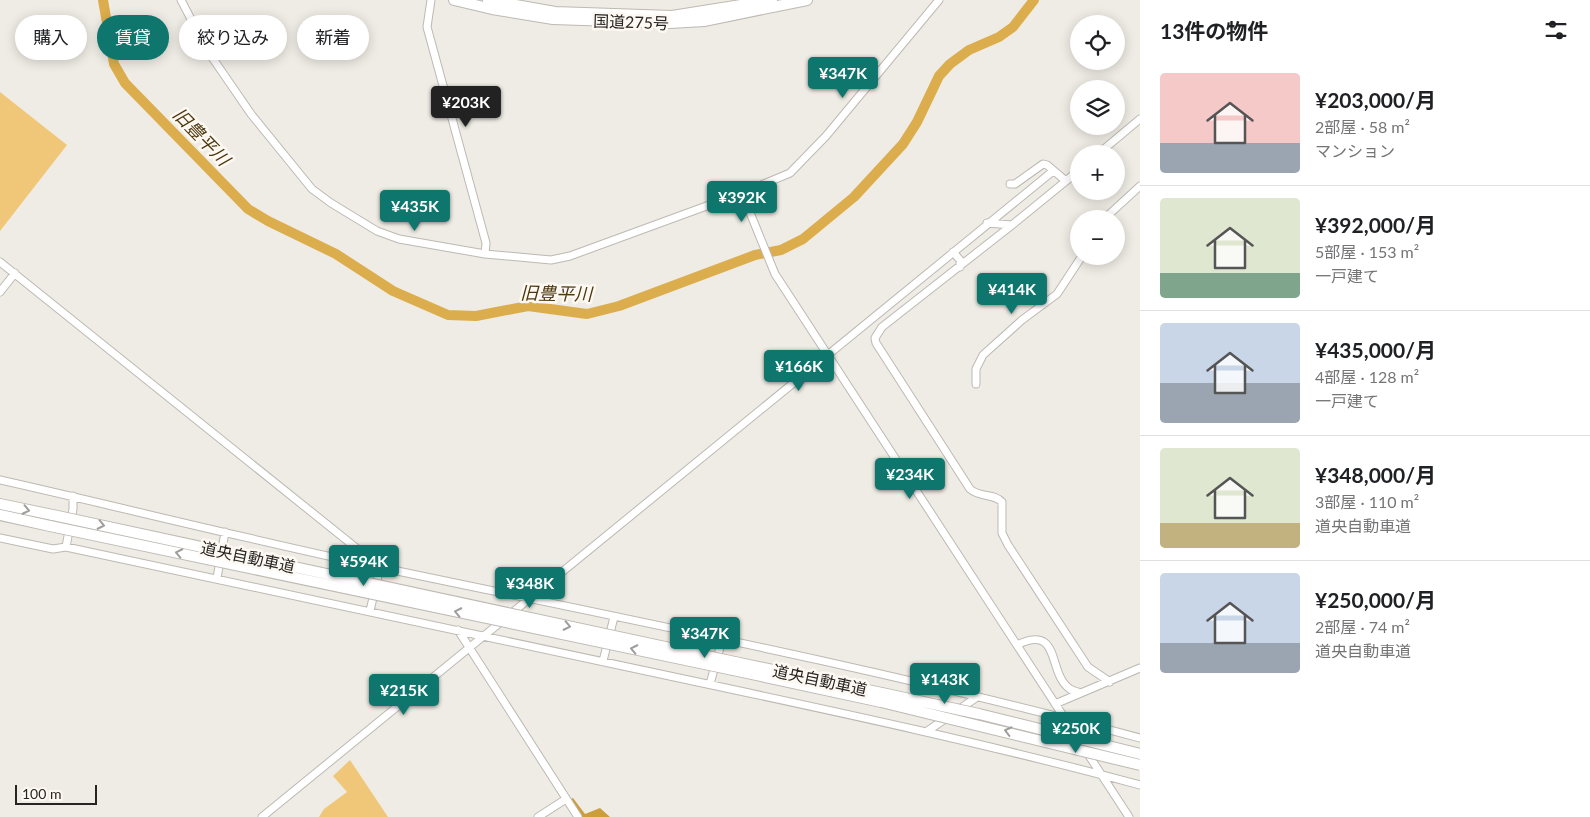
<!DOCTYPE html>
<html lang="ja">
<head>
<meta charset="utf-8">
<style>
  body { margin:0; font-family:Lato,"Noto Sans JP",sans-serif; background:#f6f6f6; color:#202124; height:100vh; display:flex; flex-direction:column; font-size:19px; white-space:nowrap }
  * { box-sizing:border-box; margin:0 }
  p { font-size:16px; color:#757577 }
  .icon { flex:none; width:28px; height:28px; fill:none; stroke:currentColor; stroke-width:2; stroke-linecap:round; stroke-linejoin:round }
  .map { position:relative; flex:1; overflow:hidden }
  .panel { display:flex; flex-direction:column; background:#fff; width:450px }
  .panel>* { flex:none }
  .banner { position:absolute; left:15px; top:15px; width:475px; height:45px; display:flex; gap:10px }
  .tools { position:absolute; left:1070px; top:15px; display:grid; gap:10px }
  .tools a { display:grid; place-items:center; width:55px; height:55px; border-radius:50%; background:#fff; box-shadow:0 2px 12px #0003; font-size:25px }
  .scale { position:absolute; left:15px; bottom:12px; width:82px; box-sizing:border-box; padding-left:5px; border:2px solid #272523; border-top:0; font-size:14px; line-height:18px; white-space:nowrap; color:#272523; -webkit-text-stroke:4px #fdf9f2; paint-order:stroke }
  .price { position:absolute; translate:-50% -42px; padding:0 11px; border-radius:5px; background:#0f766e; color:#fff; font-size:16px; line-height:32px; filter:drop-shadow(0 1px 2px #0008) }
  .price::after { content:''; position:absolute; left:50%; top:30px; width:15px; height:11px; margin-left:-8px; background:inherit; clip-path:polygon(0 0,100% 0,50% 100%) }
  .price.on { background:#222; color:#fff }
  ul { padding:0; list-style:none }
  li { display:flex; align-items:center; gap:15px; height:125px; padding:0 20px }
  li+li { border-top:1px solid #e0e0e0 }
  li span { display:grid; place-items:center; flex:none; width:140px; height:100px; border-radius:5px; color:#555 }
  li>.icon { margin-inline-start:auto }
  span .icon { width:60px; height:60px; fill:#fffc; stroke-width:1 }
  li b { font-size:21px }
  h2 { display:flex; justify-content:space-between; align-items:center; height:60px; padding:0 20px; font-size:21px }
  .pill { padding:0 18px; border-radius:22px; background:#fff; box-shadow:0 2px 12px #0003; font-size:18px; line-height:45px }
  .pill.on { background:#0f766e; color:#fff }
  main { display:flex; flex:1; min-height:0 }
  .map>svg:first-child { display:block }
</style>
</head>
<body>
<main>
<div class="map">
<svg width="1140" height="817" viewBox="0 0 1140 817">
  <rect width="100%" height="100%" fill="#efece5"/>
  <path fill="#f0c778" d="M0 92 67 145 0 231Z
    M350 760 388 817H319L324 809 347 792 333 776Z"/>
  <path fill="#cc9e3b" d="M573 798 585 814 600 808 610 817H582L571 799Z"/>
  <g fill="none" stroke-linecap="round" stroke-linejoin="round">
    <path stroke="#dcad4c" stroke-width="10" d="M103 0 114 64 125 83 248 209 268 221 336 254 393 291 448 315 476 316 528 306 587 314 619 306 755 255 781 250 803 239 854 197 903 144 917 122 939 76 950 64 969 50 999 37 1013 27 1034 0"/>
    <g stroke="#bdb9b3" stroke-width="9">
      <path id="minor" d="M181 0 207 50 251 114 312 189 331 203 377 231 399 239 485 254 551 260 570 256 742 193 790 173 826 136 939 0
        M431 0 427 27 486 243 485 254
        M1098 154 1140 119
        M1010 184H1015L1043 164 1047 165 1066 181 1079 170
        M742 193 775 274 1129 817
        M1104 219 1140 186
        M987 223 1012 225 1066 181
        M1012 225 882 327 875 338 876 343 970 489C980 498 994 493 1002 502V533L1008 545 1088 667 1110 682
        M953 252 960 260V267
        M0 262 380 567 370 611
        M0 292 15 273
        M976 384V369L983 355 1022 320 1057 294 1082 256
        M0 480C128 509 255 541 383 568 636 621 891 671 1140 738
        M0 538 53 549 66 547C275 591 484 635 693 681 843 713 992 745 1140 785
        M66 547 73 509V496
        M217 578 225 532
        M458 630 578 817
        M1017 645C1062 623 1047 674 1070 689 1073 691 1078 692 1081 693
        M603 661 614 617
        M710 684 722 640
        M1055 704 1140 668
        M926 732 977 697
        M262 817 1053 171
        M538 817 566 799"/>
    </g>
    <g stroke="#bdb9b3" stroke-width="12">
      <path id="highway" d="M454 0 492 9 553 19 670 23 704 21 807 0
        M488 0 555 12 672 16 772 0
        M0 504 53 515
        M0 515 50 526
        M735 662 882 693
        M733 670 881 702"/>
    </g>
    <use href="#minor" stroke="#fff" stroke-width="7"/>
    <use href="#highway" stroke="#fff" stroke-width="10"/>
    <g stroke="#bdb9b3" stroke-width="12" stroke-linecap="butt">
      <path id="highway-bridge" d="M53 515 735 662
        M50 526 733 670
        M882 693 979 714 1140 754
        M881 702 1140 765"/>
    </g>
    <use href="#highway-bridge" stroke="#fff" stroke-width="10"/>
  </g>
  <defs><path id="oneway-chevron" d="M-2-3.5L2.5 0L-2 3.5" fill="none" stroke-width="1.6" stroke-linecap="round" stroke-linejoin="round" transform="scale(1.25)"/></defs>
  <g stroke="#9e9d9c">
    <use href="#oneway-chevron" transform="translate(26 510) rotate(12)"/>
    <use href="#oneway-chevron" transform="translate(101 525) rotate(12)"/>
    <use href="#oneway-chevron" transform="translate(179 553) rotate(-168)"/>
    <use href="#oneway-chevron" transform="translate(458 612) rotate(-168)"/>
    <use href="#oneway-chevron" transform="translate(567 626) rotate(12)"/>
    <use href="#oneway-chevron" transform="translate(634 649) rotate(-168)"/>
    <use href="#oneway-chevron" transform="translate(1008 731) rotate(-166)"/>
  </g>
  <g text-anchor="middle" stroke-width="5" stroke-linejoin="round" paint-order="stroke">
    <g font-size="16" fill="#272523" stroke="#fdf9f2">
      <text transform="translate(631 22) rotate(2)" y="6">国道275号</text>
      <text transform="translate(248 557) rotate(12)" y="6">道央自動車道</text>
      <text transform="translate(820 680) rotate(12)" y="6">道央自動車道</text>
    </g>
    <g font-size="18" font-style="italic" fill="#4c380f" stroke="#fdf9f2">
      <text transform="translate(201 137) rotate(46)" y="6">旧豊平川</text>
      <text transform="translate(556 294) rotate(1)" y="6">旧豊平川</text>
    </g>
  </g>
</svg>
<div class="tools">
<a><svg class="icon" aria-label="locate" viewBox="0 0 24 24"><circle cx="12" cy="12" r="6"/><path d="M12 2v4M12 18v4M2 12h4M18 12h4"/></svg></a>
<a><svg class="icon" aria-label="layers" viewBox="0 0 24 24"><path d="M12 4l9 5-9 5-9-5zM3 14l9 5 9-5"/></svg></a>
<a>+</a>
<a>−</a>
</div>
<div class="scale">100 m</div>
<b class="price" style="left:843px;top:99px">¥347K</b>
<b class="price on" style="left:466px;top:128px">¥203K</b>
<b class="price" style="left:742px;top:223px">¥392K</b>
<b class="price" style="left:415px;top:232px">¥435K</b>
<b class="price" style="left:1012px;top:315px">¥414K</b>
<b class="price" style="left:799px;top:392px">¥166K</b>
<b class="price" style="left:910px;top:500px">¥234K</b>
<b class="price" style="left:364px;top:587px">¥594K</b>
<b class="price" style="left:530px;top:609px">¥348K</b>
<b class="price" style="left:705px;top:659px">¥347K</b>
<b class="price" style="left:945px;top:705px">¥143K</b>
<b class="price" style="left:404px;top:716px">¥215K</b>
<b class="price" style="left:1076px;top:754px">¥250K</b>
<div class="banner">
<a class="pill">購入</a>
<a class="pill on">賃貸</a>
<a class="pill">絞り込み</a>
<a class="pill">新着</a>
</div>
</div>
<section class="panel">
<h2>13件の物件<svg class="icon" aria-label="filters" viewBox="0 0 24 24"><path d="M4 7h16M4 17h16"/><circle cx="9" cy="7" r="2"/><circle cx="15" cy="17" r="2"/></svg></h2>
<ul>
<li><span style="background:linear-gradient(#f6c9c9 70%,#9aa5b1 0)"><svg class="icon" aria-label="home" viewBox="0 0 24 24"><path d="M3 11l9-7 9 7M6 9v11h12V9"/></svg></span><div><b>¥203,000/月</b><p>2部屋 · 58 m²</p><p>マンション</p></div></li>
<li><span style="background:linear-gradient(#dfe7d0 75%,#7fa58c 0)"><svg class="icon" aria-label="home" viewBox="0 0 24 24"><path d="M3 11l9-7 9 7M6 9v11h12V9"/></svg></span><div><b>¥392,000/月</b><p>5部屋 · 153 m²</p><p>一戸建て</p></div></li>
<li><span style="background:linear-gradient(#c9d6e8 60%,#9aa5b1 0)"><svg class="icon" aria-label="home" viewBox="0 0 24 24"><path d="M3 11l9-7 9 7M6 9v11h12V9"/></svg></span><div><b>¥435,000/月</b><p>4部屋 · 128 m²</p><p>一戸建て</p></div></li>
<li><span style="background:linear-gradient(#dfe7d0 75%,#c2b280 0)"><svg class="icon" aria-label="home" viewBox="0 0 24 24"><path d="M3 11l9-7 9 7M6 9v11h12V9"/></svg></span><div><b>¥348,000/月</b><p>3部屋 · 110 m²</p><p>道央自動車道</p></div></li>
<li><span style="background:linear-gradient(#c9d6e8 70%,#9aa5b1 0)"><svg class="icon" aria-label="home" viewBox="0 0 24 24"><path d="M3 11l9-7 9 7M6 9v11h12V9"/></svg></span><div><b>¥250,000/月</b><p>2部屋 · 74 m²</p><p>道央自動車道</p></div></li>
</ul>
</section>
</main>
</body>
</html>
